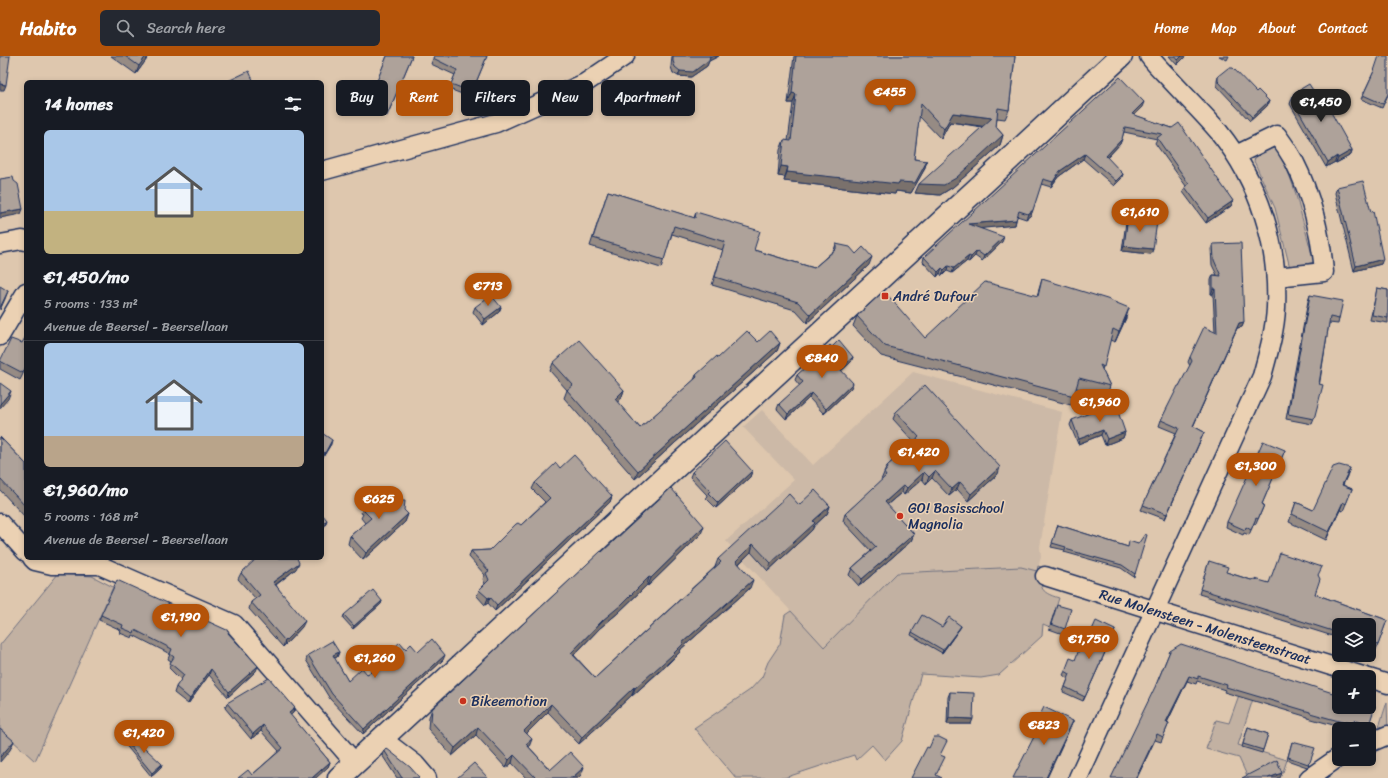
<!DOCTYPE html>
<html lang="en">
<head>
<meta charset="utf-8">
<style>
  body { margin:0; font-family:Sriracha,sans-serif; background:#242831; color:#f1f3f6; height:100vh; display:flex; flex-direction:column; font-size:15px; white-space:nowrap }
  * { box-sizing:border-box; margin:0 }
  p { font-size:13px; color:#9ea1a6 }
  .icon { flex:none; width:22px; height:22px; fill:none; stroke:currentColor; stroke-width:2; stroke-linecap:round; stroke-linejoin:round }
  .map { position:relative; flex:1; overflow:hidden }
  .panel { position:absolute; left:24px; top:24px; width:300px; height:480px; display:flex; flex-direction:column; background:#171b24; border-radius:6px; box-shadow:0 2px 6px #0003 }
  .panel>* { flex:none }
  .top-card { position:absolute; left:336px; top:24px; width:380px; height:36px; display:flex; gap:8px }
  .fabs { position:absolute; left:1332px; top:562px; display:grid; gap:8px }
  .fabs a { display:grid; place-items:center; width:44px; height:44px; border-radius:6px; background:#171b24; box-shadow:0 2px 6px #0003; font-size:20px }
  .price { position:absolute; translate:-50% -34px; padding:0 9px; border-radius:14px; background:#b45309; color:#fff; font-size:13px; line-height:26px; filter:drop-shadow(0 1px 2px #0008) }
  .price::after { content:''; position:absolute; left:50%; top:24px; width:12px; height:9px; margin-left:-6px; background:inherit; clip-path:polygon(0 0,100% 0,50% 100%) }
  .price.selected { background:#222; color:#fff }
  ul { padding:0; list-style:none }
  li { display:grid; align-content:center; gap:8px; height:212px; padding:0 20px }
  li+li { border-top:1px solid #363941 }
  li span { display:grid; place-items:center; height:124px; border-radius:6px; color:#555 }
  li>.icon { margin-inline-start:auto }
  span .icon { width:72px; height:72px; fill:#fffc; stroke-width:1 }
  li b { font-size:17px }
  h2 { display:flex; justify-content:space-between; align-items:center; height:48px; padding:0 20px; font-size:17px }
  .tag { padding:0 14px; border-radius:6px; background:#171b24; box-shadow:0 2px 6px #0003; font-size:14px; line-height:36px }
  .tag.selected { background:#b45309; color:#fff }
  header { display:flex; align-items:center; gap:24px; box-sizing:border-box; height:56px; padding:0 20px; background:#b45309; color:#fff }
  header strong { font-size:19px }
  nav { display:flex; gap:22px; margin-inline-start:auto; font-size:14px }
  .search { width:280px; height:36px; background:#242831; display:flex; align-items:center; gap:10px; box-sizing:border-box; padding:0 14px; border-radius:6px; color:#9ea1a6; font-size:15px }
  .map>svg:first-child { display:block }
</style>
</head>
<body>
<header>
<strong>Habito</strong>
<div class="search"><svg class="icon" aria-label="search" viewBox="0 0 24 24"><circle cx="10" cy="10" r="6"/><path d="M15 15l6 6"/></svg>Search here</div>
<nav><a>Home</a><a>Map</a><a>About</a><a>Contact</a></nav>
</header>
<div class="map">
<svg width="1388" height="722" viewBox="0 0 1388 722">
  <rect width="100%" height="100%" fill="#dec7ae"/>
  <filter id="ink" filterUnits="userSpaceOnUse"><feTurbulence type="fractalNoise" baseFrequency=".025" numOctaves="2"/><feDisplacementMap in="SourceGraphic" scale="8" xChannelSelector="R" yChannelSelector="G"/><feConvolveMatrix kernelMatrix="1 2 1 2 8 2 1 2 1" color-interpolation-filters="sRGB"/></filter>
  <g filter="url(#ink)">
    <path fill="#ccb9a7" d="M913 316 1062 356 1040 491 1041 501 1037 515 1021 511 897 517 824 591 726 485 794 424 743 371 762 354 813 409Z"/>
    <path fill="#c2b1a2" stroke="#6e7080" d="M1271 91 1277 94 1287 113 1294 132 1314 206 1290 212 1275 152 1254 105 1255 102Z
      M1038 510 1044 512C1039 531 1039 536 1059 542L1050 571 1043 568 1042 580 999 619 981 622 921 618 902 685 885 704 872 689 856 704 854 699 784 722H736L694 672 750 634 762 621 768 606 780 588 785 559 791 555 824 591 897 517 1021 511 1037 515Z
      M58 518 92 520 113 531 35 705 0 673V589Z
      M1239 639 1253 643 1238 689 1287 704 1283 716 1271 712 1248 722 1239 702 1206 693 1216 664 1229 667Z
      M1387 646 1388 675 1378 674Z"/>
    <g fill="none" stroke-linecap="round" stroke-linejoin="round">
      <g stroke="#1b2f5e" stroke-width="21">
        <g id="street">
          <path d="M1236 99 1277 79C1283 87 1289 96 1294 105 1311 138 1321 179 1324 216L1276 221"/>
          <path d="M322 115 496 67 585 27 625 0"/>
          <path d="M0 188 22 184 26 185"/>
          <path d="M0 280 26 236"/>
          <path d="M0 467 26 496"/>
          <path d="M32 502 35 505 52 509H99L234 568 355 707"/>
          <path id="s1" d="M1045 520 1366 621"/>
          <path d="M1369 622 1388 628"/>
          <path d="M381 682 415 708 427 722"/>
          <path d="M1369 687 1388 679"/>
          <path d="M1078 722 1262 320C1268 298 1275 275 1276 252 1279 188 1259 126 1219 76 1203 57 1184 39 1167 20 1161 14 1154 7 1149 0"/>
          <path d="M1309 722 1339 701"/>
        </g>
      </g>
      <g stroke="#1b2f5e" stroke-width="25">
        <path id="secondary" d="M339 722 1121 0"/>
      </g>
      <use href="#street" stroke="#ebd1b3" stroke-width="18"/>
      <use href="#secondary" stroke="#ebd1b3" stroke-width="22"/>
    </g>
    <path fill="#968b84" stroke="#1b2f5e" d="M111 0H149L136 18Z
      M387 0H412L387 60 367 51Z
      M434 0H487L470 41 449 33 455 19 431 8Z
      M672 0H719L709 5 707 10 691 21 678 20 673 17 671 11Z
      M794 0H1015L1009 54 1005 63 997 62 996 71 1003 79 1000 89 953 131 940 139 915 137 982 71 950 66 941 83 919 60 914 103 927 105 924 114 911 137 896 135 895 138 784 125 785 121 778 120 780 94 784 84 788 85 793 47H788Z
      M1169 0H1186L1177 9Z
      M1219 0H1229L1227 4Z
      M1374 15 1388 39 1382 52 1361 43Z
      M1218 20 1256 36 1269 45 1267 50 1250 65 1217 30V25Z
      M1294 37 1318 42 1352 94 1351 99 1336 107 1335 106 1326 111 1290 48Z
      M1142 51 1134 59 1172 72 1233 145 1231 150 1206 167 1183 136 1186 130 1155 87 1157 83 1124 76 1120 88 1107 102 1123 118 1121 123 1114 130 1083 103 1058 121 1051 131 1041 128 1031 159 1026 163 1017 160 1015 169 979 172 1002 186 982 205 975 200 969 206 967 205 952 217 947 215 942 220 940 217 937 221 923 206 924 201Z
      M1337 131 1371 156 1381 208 1354 215 1335 137Z
      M608 135 694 162 696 156 754 194 814 212 834 194 836 188 856 198 869 209 807 267 795 254 712 229 723 194 672 178 661 212 590 190Z
      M1128 161 1153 193 1151 198 1122 195 1126 166Z
      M1213 188 1244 266 1242 271 1237 272 1193 370 1204 376 1165 463 1141 454 1176 377 1159 370 1161 364 1190 310 1188 306 1190 301 1215 276 1213 238H1211V224L1213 219H1217L1212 209 1211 193Z
      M1042 223 1126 262 1115 286 1110 284 1102 314 1110 330 1107 339 1076 332 1074 340 1071 349 881 300 853 270 857 260 925 282 1037 240Z
      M1377 232 1388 234V267L1370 264 1376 238Z
      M1310 239 1339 263 1338 268 1329 267 1314 363 1312 368 1286 363 1308 245Z
      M475 251H501L499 256 483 269 473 256Z
      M758 286 780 287 777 295 635 423 564 342 567 334 550 315 553 307 624 334 621 343 617 346 640 372 694 324 696 319 718 302Z
      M832 291 853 301 851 306 841 315 851 332 824 358 809 342 786 363 777 353 779 348 800 330 795 324 797 319Z
      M0 305 26 312 20 324 0 313Z
      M896 356 998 418 968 445 957 433 949 440 932 422 926 428 922 423 904 439 902 436 887 449 914 478 911 485 859 530 849 519 852 512 871 495 843 465 845 458 882 425 881 424 887 410 914 386 893 363Z
      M1072 364 1125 376 1123 382 1105 389 1101 379 1078 388 1070 369Z
      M322 377 331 388 323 401H322Z
      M0 381 26 408V462L0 434Z
      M1285 394 1262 448 1264 449 1262 454 1256 468 1254 467 1249 479 1244 477 1243 479 1226 471 1227 466Z
      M560 412 612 440 610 446 495 555 488 547 485 549 477 540 479 534 485 528 483 523 485 519 469 501 471 495 490 494 521 469 545 446 532 433 535 427Z
      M752 415 750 421 716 452 706 442 707 439 690 421 692 416Z
      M1347 420 1343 429 1352 433 1343 455 1340 454 1326 484 1289 466 1296 446 1313 454Z
      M364 449 404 454 408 458 405 466 363 504 348 488 350 480 365 467 361 462 363 458 361 457Z
      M799 449 830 450 827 458 814 470 812 474 768 515 751 496 739 508 750 532 681 593 680 596 668 608 632 640V639L579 688 548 656 527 677 529 691 550 714 581 719 578 722H526L512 707 506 712 476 679 452 700 428 673 429 661 432 653 602 496 701 478 648 530 647 529 618 557 600 572 574 599 595 622 715 511 718 503Z
      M1058 469 1128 491 1138 488 1135 518 1134 521 1121 512 1064 496 1065 494 1051 491Z
      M1209 505 1226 516 1251 524 1269 527 1318 519 1315 538 1387 564 1376 594 1369 592V569H1339V582L1199 538Z
      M296 513 276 529 302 571 283 591 249 553 251 546 256 543 238 523 241 517Z
      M382 545 381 548 353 573 343 562 344 559Z
      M1055 554 1065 573 1063 578 1049 573Z
      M101 559 228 577 256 615 228 641 209 619 188 648 174 637 176 631 181 624 169 612 171 605 168 603 170 598 133 579 132 582 120 577 121 574 99 564Z
      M961 570 960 572 942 597 911 579 912 576Z
      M1115 574 1083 645 1063 636 1068 623 1063 619 1065 615 1075 604 1084 592Z
      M406 593 418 596 443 604 363 678 330 643 306 604 308 599 339 596 337 601 334 602 348 625 367 618 391 607 387 602 388 597Z
      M1170 595 1375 650 1367 673H1364L1352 669 1351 673H1349L1345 670 1344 672 1308 662V661L1224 636 1225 634 1197 625 1196 628 1187 625 1167 666 1169 667 1161 686 1155 684 1156 629Z
      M950 636 971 668H947L948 641Z
      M227 647 295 652 293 657 290 659 330 706 328 711 252 719 279 695 261 675 251 683 225 652Z
      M1037 665H1073L1071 670 1038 672 1035 671Z
      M1248 671 1268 678 1262 697 1242 691Z
      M125 684 162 708 161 711 151 720 124 687Z
      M1292 686 1309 709 1307 711 1287 704Z
      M384 694 418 722H397L382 699Z"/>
    <path fill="#7a716c" stroke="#1b2f5e" d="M146 0H149L136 18 139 10Z
      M710 0H719L709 5 707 10 691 21 678 20 680 15Z
      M1182 0H1186L1177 9 1178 4Z
      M0 28 6 29 4 34H0Z
      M792 37 796 38 793 47H788Z
      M1269 45 1267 50 1250 65 1252 61Z
      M1144 46 1142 51 1130 64 1132 58Z
      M953 57 992 62 988 71 950 66 941 83 944 73Z
      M1003 79 1000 89 953 131 940 139 915 137 919 128Z
      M1122 83 1120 88 1104 105 1106 100Z
      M1352 94 1351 99 1336 107 1338 102Z
      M1085 98 1083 103 1058 121 1051 131 1053 126 1060 115Z
      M1337 100 1335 106 1326 111 1328 106Z
      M927 105 924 114 911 137 896 135 895 138 784 125 787 116 899 126Z
      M781 110 788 111 785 121 778 120Z
      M1123 118 1121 123 1114 130 1116 125Z
      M1233 145 1231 150 1206 167 1208 162Z
      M23 153 21 158 0 162V157Z
      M1033 154 1031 159 1026 163 1028 158Z
      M1016 164 1015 169 966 174 968 168Z
      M1004 181 1002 186 982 205 984 200Z
      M1124 190 1153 193 1151 198 1122 195Z
      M977 195 975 200 969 206 971 201Z
      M969 200 967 205 952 217 954 212Z
      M872 201 869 209 807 267 810 259Z
      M1383 203 1381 208 1354 215 1356 210Z
      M948 210 947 215 942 220 944 214Z
      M942 212 940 217 937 221 938 216Z
      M1213 233H1215L1213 238H1211Z
      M8 235 5 243 0 254V252Z
      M501 251 499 256 483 269 485 263Z
      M1129 252 1126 262 1115 286 1119 276Z
      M1244 266 1242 271 1237 272 1191 375 1239 267Z
      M780 287 777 295 635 423 638 415Z
      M853 301 851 306 838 318 840 313Z
      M853 327 851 332 824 358 826 353Z
      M624 334 621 343 612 351 615 343Z
      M11 335 8 343 0 352V348Z
      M811 337 809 342 786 363 788 358Z
      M1103 374 1101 379 1078 388 1079 383Z
      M1125 376 1123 382 1105 389 1107 383Z
      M1204 376 1202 381 1165 463 1167 458Z
      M332 384 331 388 323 401 325 397Z
      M1000 411 998 418 968 445 971 438Z
      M1350 412 1347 420 1339 436 1342 429Z
      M752 415 750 421 716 452 718 447Z
      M935 415 932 422 926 428 929 421Z
      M924 416 922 423 904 439 907 432Z
      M960 426 957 433 949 440 952 433Z
      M904 429 902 436 882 453 885 446Z
      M612 440 610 446 495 555 497 549Z
      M1343 446 1340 454 1326 484 1329 476Z
      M830 450 827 458 814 470 812 474 768 515 771 507 813 465Z
      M408 458 405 466 363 504 366 497Z
      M327 464 325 470 322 473V469Z
      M704 470 701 478 648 530 651 522Z
      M914 478 911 485 859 530 862 523Z
      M753 488 751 496 733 513 736 505Z
      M299 507 296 513 271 532 273 526Z
      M649 521 647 529 618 557 600 572 568 605 571 597 603 564Z
      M753 524 750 532 681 593 680 596 632 640 635 632 682 587Z
      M490 541 488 547 485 549 488 542Z
      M382 545 381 548 353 573 354 570Z
      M305 565 302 571 283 591 285 585Z
      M961 570 960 572 942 597 943 594Z
      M1115 574 1113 578 1083 645 1085 641Z
      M339 596 337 601 331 604 333 599Z
      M445 599 443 604 363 678 364 673Z
      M258 610 256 615 228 641 229 636Z
      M211 613 209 619 188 648 190 643Z
      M1189 620 1187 625 1165 671 1166 666Z
      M634 631 632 639 579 688 582 681Z
      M551 648 548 656 521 683 524 675Z
      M295 652 293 657 287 662 289 657Z
      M949 662 973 663 971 668H947Z
      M1073 665 1071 670 1047 722H1046Z
      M263 669 261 675 251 683 253 678Z
      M478 671 476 679 452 700 455 692Z
      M1157 678 1155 684 1137 722H1136Z
      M532 683 529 691 526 688Z
      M14 685 10 694 0 706V701Z
      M514 699 512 707 506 712 509 704Z
      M330 706 328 711 316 722H312Z
      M162 708 161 711 151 720 152 717Z
      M584 711 581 719 578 722H572Z
      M1282 717 1280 722H1268Z"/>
    <path fill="#aea29a" stroke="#1b2f5e" d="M0 0H10L6 29 0 28Z
      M125 0H146L139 10Z
      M387 0H412L389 55 369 45Z
      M434 0H487L472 36 451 28 457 14 433 2Z
      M673 0H710L709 4 693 16 680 15 675 11 673 5Z
      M796 0H1015L1009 54 998 52 996 71 1003 79 956 122 944 129 919 128 992 62 953 57 944 73 921 48 914 103 927 105 915 127 899 126 898 128 787 116 788 111 781 110 784 84 791 85 796 38 792 37Z
      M1175 0H1182L1178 4Z
      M1379 0H1388V38L1383 48 1363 39 1374 15Z
      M1228 12H1233L1256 36 1258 34 1269 45 1252 61 1218 25V20Z
      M249 15 254 26H226Z
      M1120 21 1144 46 1132 58 1172 72 1179 67 1233 145 1208 162 1185 131 1189 128 1157 82 1162 78 1125 71 1122 83 1106 100 1123 118 1116 125 1085 98 1060 115 1053 126 1043 123 1033 154 1028 158 1019 155 1016 164 968 168 1004 181 984 200 977 195 971 201 969 200 954 212 948 210 944 214 942 212 938 216 924 201Z
      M1309 28 1318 42 1322 40 1352 94 1338 102 1337 100 1328 106 1292 43 1294 37Z
      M13 121 14 125 18 128 23 153 0 157V123Z
      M1363 125 1371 156 1373 155 1383 203 1356 210 1337 131Z
      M608 135 695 162 696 156 760 175 754 194 814 212 836 193V188L850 191 856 198 863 191 872 201 810 259 798 246 715 221 725 186 674 170 664 204 593 182Z
      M1128 161 1157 166 1153 193 1124 190Z
      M1241 187 1244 266 1239 267 1193 370 1204 376 1167 458 1143 449 1179 372 1161 364 1178 330H1179L1192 305 1190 301 1204 271 1217 277 1215 233H1213V219L1221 220 1214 204 1213 188Z
      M1042 223 1107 243 1129 252 1119 276 1113 273 1104 311 1100 309 1110 330 1079 322 1074 340 885 290 857 260 884 235 925 282 985 226 1038 240Z
      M0 230 8 235 0 252Z
      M1377 232 1388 234V262L1372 259Z
      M491 239 501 251 485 263 475 251Z
      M1310 239 1343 245 1339 263 1330 261 1319 328 1323 329 1314 363 1288 358Z
      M747 275 758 286 770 275 780 287 638 415 567 334 573 329 553 307 579 284 624 334 615 343 640 372 697 321 696 319 717 300 718 302Z
      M26 280V310L23 317 0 305 11 283 22 287Z
      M839 284 853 301 840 313 853 327 826 353 811 337 788 358 779 348 803 326 797 319 830 289 832 291Z
      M0 327 11 335 0 348Z
      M925 329 1000 411 971 438 960 426 952 433 935 415 929 421 924 416 907 432 904 429 885 446 914 478 862 523 852 512 876 491 845 458 886 420 884 417 888 412 887 410 919 381 896 356Z
      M1115 347 1125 376 1107 383 1103 374 1079 383 1072 364Z
      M322 377 332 384 325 397 322 395Z
      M0 381 26 408V451L0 423Z
      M725 385 752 415 718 447 708 437 710 435 692 416Z
      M1263 385 1285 394 1262 448 1264 449 1258 463 1256 462 1251 474 1246 471 1245 474 1227 466Z
      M574 399 612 440 497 549 490 541 488 542 479 534 489 524 486 517 489 515 471 495 490 494 516 468 518 467 521 469 550 442 535 427 556 407 560 412Z
      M1339 409 1350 412 1342 429 1352 433 1346 448 1343 446 1329 476 1292 458 1296 446 1313 454 1333 411Z
      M384 432 396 445H405L404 454 408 458 366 497 350 480 371 462 364 455 367 452 364 449Z
      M671 432 704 470 651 522 649 521 621 549 603 564 571 597 595 622 721 506 718 503 789 438 799 449 815 434 830 450 813 465 815 467 771 507 753 488 736 505 753 524 682 587 683 588 671 600 635 632 634 631 582 681 551 648 524 675 532 683 526 688 550 714 570 696 584 711 572 722H536L514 699 509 704 478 671 455 692 431 665 432 653 601 495 602 496Z
      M322 458 327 464 322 469Z
      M1058 469 1128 491 1129 485 1138 488 1145 478 1147 479 1135 518 1122 509 1065 493 1066 491 1052 487Z
      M1280 497 1322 511 1318 519 1320 523 1315 538 1387 564 1378 589 1369 586V569H1339V577L1200 533 1209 505 1228 511 1226 516 1251 524 1255 523 1269 527Z
      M257 502H297L299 507 273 526 305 565 285 585 251 546 260 539 241 517Z
      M117 524 229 575 228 577 258 610 229 636 211 613 190 643 176 631 184 619 170 607 174 601 170 598 172 593 135 574 134 577 122 572 123 569 101 559Z
      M373 534 382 545 354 570 344 559Z
      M1057 549 1071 553 1065 573 1051 568Z
      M922 559 942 571 949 561 961 570 943 594 912 576Z
      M1096 565 1115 574 1085 641 1065 631 1070 618 1065 615 1070 602 1075 604 1080 591 1084 592Z
      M432 583 445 599 364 673 332 638 308 599 332 585 339 596 333 599 348 625 362 612 367 618 395 605 388 597 400 586 406 593 411 588 418 596Z
      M1181 588 1339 639V651H1369V648L1375 650 1369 669 1354 664 1352 669 1347 665 1346 667 1310 657V656L1226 631 1227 629 1198 620V623L1189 620 1166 666 1169 667 1163 681 1157 678 1136 722H1111L1156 629 1170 595Z
      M269 622 295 652 289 657 330 706 312 722H238L248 714 252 719 283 692 263 669 253 678 227 647Z
      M950 636 974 637 973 663 949 662Z
      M1044 651 1073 665 1046 722H1013L1041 667 1037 665Z
      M1248 671 1268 678 1263 694 1243 688Z
      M0 673 14 685 0 701Z
      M131 679 162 708 152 717 125 684Z
      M934 681H939L947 685 940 699 945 701 936 719 942 722H911L927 691 929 692Z
      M1292 686 1315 692 1310 706 1308 708 1288 701Z
      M386 692 410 711 419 721 418 722H402L384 694Z
      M1277 704 1282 717 1268 722H1242Z
      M474 707 488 722H457Z"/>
  </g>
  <g fill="#c8321e" stroke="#ebd1b3" stroke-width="1.5">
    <rect x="881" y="236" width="8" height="8" rx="2"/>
    <circle cx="900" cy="460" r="4"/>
    <circle cx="463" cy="645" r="4"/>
  </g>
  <g text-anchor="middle" stroke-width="3" stroke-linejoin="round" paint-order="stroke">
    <g font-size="14" fill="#1b2f5e" stroke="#ebd1b3" text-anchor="start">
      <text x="893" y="245">André Dufour</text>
      <text x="908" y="457">GO! Basisschool<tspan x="908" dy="16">Magnolia</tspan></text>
      <text x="471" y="650">Bikeemotion</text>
    </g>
    <g font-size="14" fill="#1b2f5e" stroke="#ebd1b3">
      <text dy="5" stroke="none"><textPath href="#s1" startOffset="168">Rue Molensteen - Molensteenstraat</textPath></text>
    </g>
  </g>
</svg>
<div class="fabs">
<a><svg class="icon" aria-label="layers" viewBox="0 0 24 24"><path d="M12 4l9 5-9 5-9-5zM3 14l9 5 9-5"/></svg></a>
<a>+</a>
<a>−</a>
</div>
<b class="price" style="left:890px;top:57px">€455</b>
<b class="price selected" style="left:1321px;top:67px">€1,450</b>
<b class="price" style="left:1140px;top:177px">€1,610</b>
<b class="price" style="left:488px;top:251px">€713</b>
<b class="price" style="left:822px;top:323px">€840</b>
<b class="price" style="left:1100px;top:367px">€1,960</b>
<b class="price" style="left:919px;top:417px">€1,420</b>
<b class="price" style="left:1256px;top:431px">€1,300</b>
<b class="price" style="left:379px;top:464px">€625</b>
<b class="price" style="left:181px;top:582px">€1,190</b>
<b class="price" style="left:1089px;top:604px">€1,750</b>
<b class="price" style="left:375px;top:623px">€1,260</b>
<b class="price" style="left:1044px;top:690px">€823</b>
<b class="price" style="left:144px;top:698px">€1,420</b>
<div class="top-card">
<a class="tag">Buy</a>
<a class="tag selected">Rent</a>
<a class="tag">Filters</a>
<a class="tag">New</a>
<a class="tag">Apartment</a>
</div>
<section class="panel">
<h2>14 homes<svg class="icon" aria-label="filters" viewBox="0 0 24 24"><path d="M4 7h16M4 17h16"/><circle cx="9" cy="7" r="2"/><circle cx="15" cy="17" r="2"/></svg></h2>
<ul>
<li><span style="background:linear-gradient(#a9c7e8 65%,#c2b280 0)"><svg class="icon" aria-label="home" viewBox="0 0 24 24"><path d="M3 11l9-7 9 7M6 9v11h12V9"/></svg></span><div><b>€1,450/mo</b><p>5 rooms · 133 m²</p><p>Avenue de Beersel - Beersellaan</p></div></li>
<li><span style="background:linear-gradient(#a9c7e8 75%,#b9a48a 0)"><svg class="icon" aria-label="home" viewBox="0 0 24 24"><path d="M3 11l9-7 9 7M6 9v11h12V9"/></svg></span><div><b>€1,960/mo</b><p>5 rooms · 168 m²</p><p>Avenue de Beersel - Beersellaan</p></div></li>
</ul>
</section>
</div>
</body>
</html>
